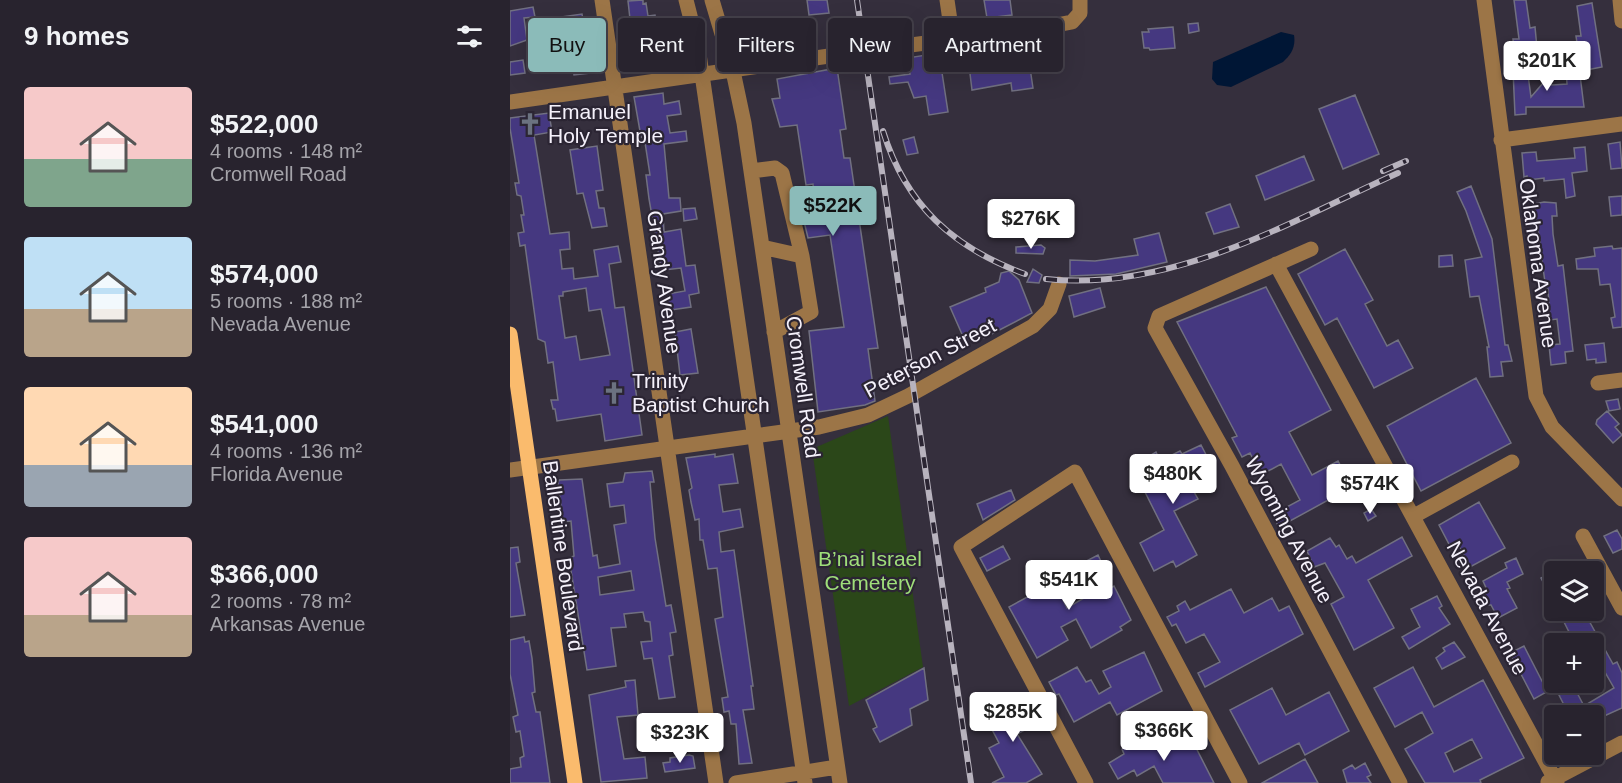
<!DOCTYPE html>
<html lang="en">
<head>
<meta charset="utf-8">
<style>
  body { margin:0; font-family:Arial,sans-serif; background:#342f3a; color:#f1f3f6; height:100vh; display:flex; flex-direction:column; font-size:22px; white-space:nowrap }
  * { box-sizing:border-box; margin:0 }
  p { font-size:20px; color:#a5a4aa }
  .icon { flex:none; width:33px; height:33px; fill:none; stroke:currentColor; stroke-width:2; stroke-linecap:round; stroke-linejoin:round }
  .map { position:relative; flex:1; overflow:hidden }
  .drawer { display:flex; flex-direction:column; background:#28232e; width:510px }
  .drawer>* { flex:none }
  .guide { position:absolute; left:18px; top:18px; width:570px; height:54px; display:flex; gap:12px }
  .fabs { position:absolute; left:1034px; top:561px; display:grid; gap:12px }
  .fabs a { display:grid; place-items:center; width:60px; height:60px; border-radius:6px; background:#28232e; box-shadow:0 6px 24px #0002,0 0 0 2px #44404a; font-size:30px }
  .price { position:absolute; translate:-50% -51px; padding:0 14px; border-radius:6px; background:#fff; color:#222; font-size:20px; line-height:39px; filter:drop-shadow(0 2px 3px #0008) }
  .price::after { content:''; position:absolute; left:50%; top:36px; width:18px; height:14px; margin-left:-9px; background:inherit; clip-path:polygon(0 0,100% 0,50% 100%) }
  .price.on { background:#8bbbb9; color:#111 }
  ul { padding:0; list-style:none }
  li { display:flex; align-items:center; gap:18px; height:150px; padding:0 24px }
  li span { display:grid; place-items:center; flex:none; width:168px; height:120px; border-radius:6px; color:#555 }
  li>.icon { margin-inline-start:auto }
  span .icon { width:72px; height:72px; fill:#fffc; stroke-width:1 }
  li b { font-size:26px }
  h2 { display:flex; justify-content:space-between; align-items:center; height:72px; padding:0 24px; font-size:26px }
  .tag { padding:0 21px; border-radius:6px; background:#28232e; box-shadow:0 6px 24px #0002,0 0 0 2px #44404a; font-size:21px; line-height:54px }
  .tag.on { background:#8bbbb9; color:#111 }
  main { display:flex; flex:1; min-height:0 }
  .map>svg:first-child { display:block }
</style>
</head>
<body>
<main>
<section class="drawer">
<h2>9 homes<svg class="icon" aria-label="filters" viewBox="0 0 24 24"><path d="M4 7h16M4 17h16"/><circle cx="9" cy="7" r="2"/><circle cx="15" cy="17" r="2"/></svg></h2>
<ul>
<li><span style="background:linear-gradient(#f6c9c9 60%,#7fa58c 0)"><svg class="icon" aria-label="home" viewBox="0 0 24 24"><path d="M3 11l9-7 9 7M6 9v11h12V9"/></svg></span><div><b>$522,000</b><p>4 rooms · 148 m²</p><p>Cromwell Road</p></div></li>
<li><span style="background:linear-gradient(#bfe0f5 60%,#b9a48a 0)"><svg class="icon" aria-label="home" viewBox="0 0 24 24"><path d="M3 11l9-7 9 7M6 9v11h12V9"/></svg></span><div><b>$574,000</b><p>5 rooms · 188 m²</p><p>Nevada Avenue</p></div></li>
<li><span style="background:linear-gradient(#ffd9b3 65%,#9aa5b1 0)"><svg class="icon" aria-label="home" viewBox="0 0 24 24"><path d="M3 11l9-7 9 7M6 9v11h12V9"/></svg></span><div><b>$541,000</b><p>4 rooms · 136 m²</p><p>Florida Avenue</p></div></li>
<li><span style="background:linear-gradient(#f6c9c9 65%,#b9a48a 0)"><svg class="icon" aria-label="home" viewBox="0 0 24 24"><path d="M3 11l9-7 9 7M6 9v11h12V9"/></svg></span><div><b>$366,000</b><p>2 rooms · 78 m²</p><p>Arkansas Avenue</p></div></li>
</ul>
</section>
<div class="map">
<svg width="1112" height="783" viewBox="0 0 1112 783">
  <rect width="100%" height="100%" fill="#352f3d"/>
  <path fill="#2b4719" d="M378 416 413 667 339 706 302 449Z"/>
  <path fill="#001635" d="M771 32 784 35C786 47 781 55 773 62L721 87 707 85 702 79 703 62Z"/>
  <path fill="#453880" stroke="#717081" stroke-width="1.5" fill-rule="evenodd" d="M133 0V4L136 3 138 16 145 15 147 27 114 32 112 20 120 19 118 1Z
    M297 0H317L319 13 299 15Z
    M474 0H500L502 15 477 18Z
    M1004 0H1016L1020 28 1025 27 1027 48 1004 50 1003 39H1009Z
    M1082 3 1092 67 1071 71 1066 36H1071L1067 6Z
    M23 7 25 17 14 18 17 40 0 46V11Z
    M72 14 75 32 48 36 45 18Z
    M688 23 689 31 679 33 678 24Z
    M663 27 665 48 640 50 639 48H634L632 32H639L638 29Z
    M149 45 152 60 119 65 117 50Z
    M471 47V52L507 47V50L517 48 523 88 502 91 501 83 462 90 457 49Z
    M429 53 438 112 419 115 416 96 404 98 398 82 380 84 379 77 400 74 397 58Z
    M77 54 80 73 64 75 63 66 41 69 39 59Z
    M13 60 15 73 0 75V62Z
    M1069 67 1074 107H1016V114L1005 115 1003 70 1017 68 1021 97 1034 82 1042 85 1057 84 1056 68Z
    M327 68 336 129 330 130 334 158H340L368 348 358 349 365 401 355 405 308 412 299 331 334 327 320 235 298 238 292 213 306 211 303 184 296 185 287 125 270 127 262 99 270 98 267 79Z
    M153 93 154 104 169 101 171 114 157 116 160 133 176 131 177 141 154 144 159 198H170L171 211 153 214 154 232 171 229 176 266 185 265 189 293 179 295 181 307 154 311 152 295 175 291 171 268 154 270 151 267 139 199 136 175H140L134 136 131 137 124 97Z
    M845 95 869 154 833 169 809 109Z
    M39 113 42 132 24 135 40 234 59 232 60 249 50 250 52 269 63 268 64 279 88 276 84 250 108 246 111 262 99 264 105 308 114 307 132 435 95 441 91 414 47 421 45 409H43L41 400H48L43 362 38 363 35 342 28 339 15 245 10 246 8 233 14 232 11 215H14L11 196 7 195 5 183H9L0 128V118ZM76 288 79 311 91 309 100 355 70 360 66 336 55 338 49 296H53V292Z
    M404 137 408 153 397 155 393 140Z
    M1110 142 1112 168 1101 169 1098 144Z
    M87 146 93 190 86 191 89 208H94L97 226 82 228 73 193 67 194 60 150Z
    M1075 147 1077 171 1062 173 1065 196 1056 198 1054 179 1034 181V178L1018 180 1017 176 1014 177 1012 153 1026 152 1027 161 1065 158 1064 148Z
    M794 156 804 180 755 200 746 176Z
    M961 186 982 239 995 345H998L1002 361 991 362 993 376 980 377 977 347H979L969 296 960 297 955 260 972 257 956 211 947 192Z
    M1112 196V215L1101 216 1099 197Z
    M1034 202 1046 203 1047 216H1042L1043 234 1048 266 1053 265 1063 351 1055 352 1056 363 1041 365 1039 345 1050 344 1047 319 1040 320 1038 289H1036L1031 254H1029L1027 242H1030L1024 204Z
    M720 204 729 227 704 234 696 213Z
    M526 205 531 214 518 236 513 225 519 218 518 209Z
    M185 208 187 219 174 221 173 209Z
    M649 233 657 262 606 274 560 276V260L585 261 628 255 624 239Z
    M531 245 535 248 533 254 506 253V247Z
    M1102 246 1103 249 1112 248V327L1103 328 1101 318 1105 317 1100 284 1090 285 1088 269H1067L1066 259 1085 256 1084 248Z
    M835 249 863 300 855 304 877 346 888 340 903 368 864 388 827 318 815 325 788 274Z
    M942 255 943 266 929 267V256Z
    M523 269 532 275 529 283 517 282Z
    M499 271 509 280 522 313 474 338 472 334 455 341 440 307 476 292 475 288 489 282 491 273Z
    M756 287 821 410 779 432 802 475 828 461 842 487 769 527 762 515 790 500 771 464 751 475 740 453 732 457 722 438 727 436 667 322Z
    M590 288 595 307 564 317 559 296Z
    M181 329 188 373 170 375 165 332Z
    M1094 343 1096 362 1086 363V359L1077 360 1075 345Z
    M966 378 1001 443 911 491 877 426Z
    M1108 399 1110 409 1099 411 1096 401Z
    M1097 411 1109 424 1105 427 1112 435 1103 443 1086 424 1087 420Z
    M691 445 704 470 679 483 688 499 664 511 687 555 666 567 663 561 644 571 630 543 654 530 635 492 649 484 636 458 646 452 650 461 670 451 672 454Z
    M205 454V457L223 454 228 483 209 485 210 492 213 512 230 509 233 527 209 532 211 552 224 550 243 686H241L244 709 233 710 242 763 229 764 226 724H221L219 711 214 712 212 698 218 697 205 619 213 617 207 568 198 569 193 540H190L189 519 185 520 181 502 179 490 182 488 176 458Z
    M142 471 144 482H140L145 538 156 606 161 605 166 632 160 633 163 655 159 656 165 697 149 699 142 658 134 659 131 642 142 641 140 622 135 621 133 612 114 614 116 627 101 628 106 666 77 670 59 558 64 556 61 521 53 522 48 483 49 480 72 479 83 556 87 555 89 568 110 564 104 525 116 523 114 505 100 507 97 484 113 482 115 473ZM121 571 124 590 90 595 88 577Z
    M501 490 505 500 473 520 467 504Z
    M969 502 995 548 960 567 948 544 941 548 929 525Z
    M861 509 866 516 858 521 854 513Z
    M1107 530 1112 539V549L1103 553 1094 536Z
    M892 537 902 556 858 580 884 628 844 650 821 604 834 597 815 563 804 567 797 551 820 538 826 547 829 545 837 559 842 556 846 563Z
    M493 546 500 559 477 571 470 558Z
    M8 547 10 562 6 563 15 615 0 617V548Z
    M588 555 594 568 549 592 557 608 591 588 594 592 604 586 621 620 610 627 612 630 581 648 566 619 551 627 558 640 527 658 499 607 536 587 530 576 538 572 542 579Z
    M1006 558 1013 574 997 582 1000 588 997 589 1007 608 988 618 981 605H975L971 596 977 590 973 581 997 568 995 563Z
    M1044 571V603L1031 578Z
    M721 589 734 613 762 598 769 611 779 606 793 634 695 687 688 673 710 662 694 634 676 643 666 624 662 626 657 617 669 611 667 606 675 601 680 610Z
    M927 596 932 606 929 608 940 624 899 649 892 637 910 627 901 609Z
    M1048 610H1073L1103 664 1107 662 1112 673V708L1083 721V716H1044L1056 709 1049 695 1064 687 1074 706 1104 688 1092 667 1083 672V644H1043L1060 634Z
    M14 637 15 642 19 641 22 658 25 692 22 693 26 712H30L40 783H0V769L11 767 10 758 14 756 10 731 6 732 3 717 8 715 0 674V640Z
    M944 642 955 657 932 669 926 658 935 651 933 648Z
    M1014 646 1033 683 1036 681 1040 690 1024 699 1000 653Z
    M634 652 652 691 607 715 600 702 564 722 549 694 546 695 539 682 567 667 576 682 581 680 589 694 601 687 593 671Z
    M903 667 924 707 973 680 1014 758 970 780 971 783H915L895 749 923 733 912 712 885 727 864 688ZM962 739 972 758 944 772 935 753Z
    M414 668 418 700 400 709 402 725 370 742 363 729 367 727 356 700Z
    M125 680 128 715 107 717 114 759 135 757 137 778 91 782 79 695 116 687 115 681Z
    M1046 682H1051L1054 689 1044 694 1040 685Z
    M762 688 776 715 819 692 839 731 795 755 789 743 749 764 720 710Z
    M512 696 526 724 507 734 532 774 516 783H482L494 777 479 748 489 743 475 716Z
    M178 716 180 730 153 734 152 730H148L146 720Z
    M639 736 646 749 650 747 653 752 681 738 704 783H653L644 766 627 776 624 770 608 779 599 763 614 754 612 749Z
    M179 755 183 756 185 768 155 772 153 763 160 762V758Z
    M795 759 808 783H752Z
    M855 763 861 775 857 777 861 783H837L833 770 842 765 845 769Z"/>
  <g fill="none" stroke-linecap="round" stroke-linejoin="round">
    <path stroke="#9c7547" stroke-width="15" d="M92 0 206 783
      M176 0 188 47 295 783
      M202 0 223 71 234 123 330 783
      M437 0 443 41
      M974 0 1026 396 1042 427 1112 499
      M1110 0 1112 21
      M0 102 347 52 531 28 562 22 570 13V0
      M991 140 1112 124
      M241 171 265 168 272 173 292 256
      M252 247 292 256 301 312 264 332
      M801 249 649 316 645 328 722 466 890 783
      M766 264 1047 783
      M1088 383 1112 380
      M0 470 309 427 358 415 398 396 523 326 540 309 549 284
      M904 516 1002 462
      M1073 536 1112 608
      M1038 782 1112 743
      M226 783 327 767
      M576 783 451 547 565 472 730 783"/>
    <path stroke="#fabb6d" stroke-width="15" d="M0 334 65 783"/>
    <g stroke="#b8b3be" stroke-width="6">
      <path id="rail" d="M347 0 461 783
        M373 131C396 206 444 248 515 274
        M873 171 896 161
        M536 279C662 292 777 223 888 173"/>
    </g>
    <use href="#rail" stroke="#2b2533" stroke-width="4" stroke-dasharray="11" stroke-linecap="butt"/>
  </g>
  <defs>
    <g id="church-bare" transform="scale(1.8)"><path d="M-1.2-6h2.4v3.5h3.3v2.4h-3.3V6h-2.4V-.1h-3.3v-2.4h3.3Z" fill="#6b7280" stroke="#2b2533" stroke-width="2.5" paint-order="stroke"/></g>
  </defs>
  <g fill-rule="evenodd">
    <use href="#church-bare" x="20" y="124"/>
    <use href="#church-bare" x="104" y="393"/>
  </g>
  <g text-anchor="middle" stroke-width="4.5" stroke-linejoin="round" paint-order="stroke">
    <g font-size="21" fill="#f5f1fb" stroke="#2b2533" text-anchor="start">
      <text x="38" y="119">Emanuel<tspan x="38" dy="24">Holy Temple</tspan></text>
      <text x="122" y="388">Trinity<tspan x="122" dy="24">Baptist Church</tspan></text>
    </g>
    <g font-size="21" fill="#f5f1fb" stroke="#2b2533">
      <text transform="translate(1028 263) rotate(82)" y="7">Oklahoma Avenue</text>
      <text transform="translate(154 282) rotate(82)" y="7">Grandy Avenue</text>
      <text transform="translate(420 358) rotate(-28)" y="7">Peterson Street</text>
      <text transform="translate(293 387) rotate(82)" y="7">Cromwell Road</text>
      <text transform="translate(779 530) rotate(62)" y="7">Wyoming Avenue</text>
      <text transform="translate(53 556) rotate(82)" y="7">Ballentine Boulevard</text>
      <text transform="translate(977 608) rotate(62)" y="7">Nevada Avenue</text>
    </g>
    <g font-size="21" fill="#9fde7a" stroke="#2b2533">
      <text x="360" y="566">B’nai Israel<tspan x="360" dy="24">Cemetery</tspan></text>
    </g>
  </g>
</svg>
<div class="fabs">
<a><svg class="icon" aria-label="layers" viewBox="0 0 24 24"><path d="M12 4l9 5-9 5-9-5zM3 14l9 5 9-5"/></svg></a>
<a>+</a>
<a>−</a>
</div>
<b class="price" style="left:1037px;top:92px">$201K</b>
<b class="price on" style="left:323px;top:237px">$522K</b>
<b class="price" style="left:521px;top:250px">$276K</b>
<b class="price" style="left:663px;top:505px">$480K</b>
<b class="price" style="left:860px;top:515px">$574K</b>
<b class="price" style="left:559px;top:611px">$541K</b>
<b class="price" style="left:503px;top:743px">$285K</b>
<b class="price" style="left:654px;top:762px">$366K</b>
<b class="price" style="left:170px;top:764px">$323K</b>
<div class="guide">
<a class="tag on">Buy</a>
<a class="tag">Rent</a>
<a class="tag">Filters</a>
<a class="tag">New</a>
<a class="tag">Apartment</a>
</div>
</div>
</main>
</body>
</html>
